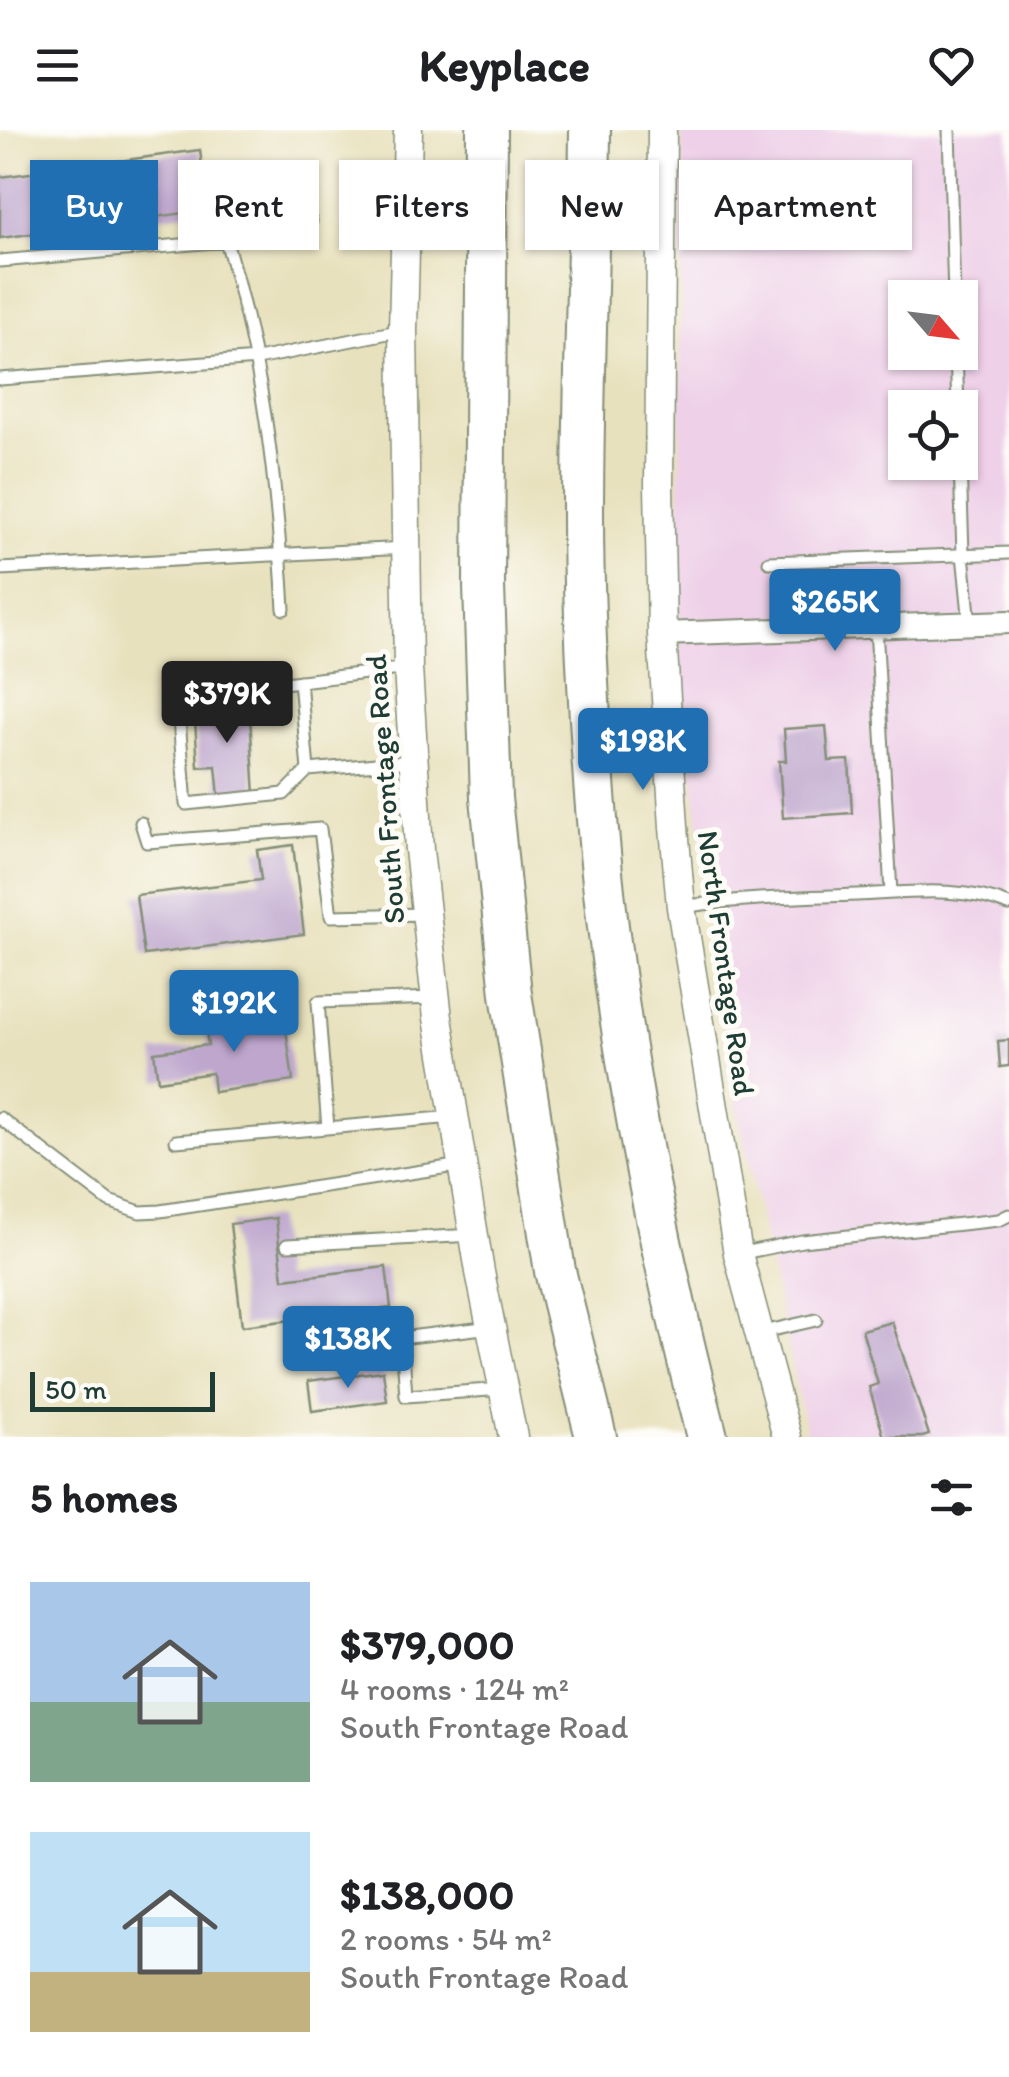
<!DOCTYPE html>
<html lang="en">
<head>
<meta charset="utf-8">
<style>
  body { margin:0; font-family:Itim,sans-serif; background:#f2f2f2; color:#202124; height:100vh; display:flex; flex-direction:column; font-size:38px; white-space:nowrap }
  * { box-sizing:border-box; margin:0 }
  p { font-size:32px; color:#757577 }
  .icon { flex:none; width:55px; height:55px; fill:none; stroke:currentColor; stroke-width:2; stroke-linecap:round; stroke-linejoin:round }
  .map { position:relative; height:1307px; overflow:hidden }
  .panel { display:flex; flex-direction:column; background:#fff; flex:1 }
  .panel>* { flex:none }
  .guide { position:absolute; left:30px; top:30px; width:950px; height:90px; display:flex; gap:20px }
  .needle { width:65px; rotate:118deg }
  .controls { position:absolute; left:888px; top:150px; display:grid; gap:20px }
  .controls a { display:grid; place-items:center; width:90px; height:90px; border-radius:0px; background:#fff; box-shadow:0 2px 8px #0004; font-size:50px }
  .scale { position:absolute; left:30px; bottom:25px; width:185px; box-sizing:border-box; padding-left:10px; border:5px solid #1f3d34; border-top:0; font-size:28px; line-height:35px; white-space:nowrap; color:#1f3d34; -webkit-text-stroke:8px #fdfcf7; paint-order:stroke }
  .price { position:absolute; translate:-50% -85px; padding:0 22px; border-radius:10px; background:#1f6fb2; color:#fff; font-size:32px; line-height:65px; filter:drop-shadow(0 2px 5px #0008) }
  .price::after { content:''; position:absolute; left:50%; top:60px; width:30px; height:22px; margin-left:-15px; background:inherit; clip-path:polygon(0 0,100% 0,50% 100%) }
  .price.selected { background:#222; color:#fff }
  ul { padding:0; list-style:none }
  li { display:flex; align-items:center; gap:30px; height:250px; padding:0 30px }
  li span { display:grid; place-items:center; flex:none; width:280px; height:200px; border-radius:0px; color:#555 }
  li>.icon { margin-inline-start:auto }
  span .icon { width:120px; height:120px; fill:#fffc; stroke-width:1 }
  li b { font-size:42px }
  h2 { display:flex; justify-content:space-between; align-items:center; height:120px; padding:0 30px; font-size:42px }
  .chip { padding:0 35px; border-radius:0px; background:#fff; box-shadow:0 2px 8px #0004; font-size:35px; line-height:90px }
  .chip.selected { background:#1f6fb2; color:#fff }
  header { display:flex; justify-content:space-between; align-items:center; height:130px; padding:0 30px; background:#fff; font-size:45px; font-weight:800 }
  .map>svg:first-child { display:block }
</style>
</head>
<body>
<header><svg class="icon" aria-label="menu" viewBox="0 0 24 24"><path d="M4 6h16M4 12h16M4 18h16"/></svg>Keyplace<svg class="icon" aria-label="heart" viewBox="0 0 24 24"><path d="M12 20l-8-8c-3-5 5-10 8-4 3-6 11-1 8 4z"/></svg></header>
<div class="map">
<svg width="1009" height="1307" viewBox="0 0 1009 1307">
  <rect width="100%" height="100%" fill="#fdfcf7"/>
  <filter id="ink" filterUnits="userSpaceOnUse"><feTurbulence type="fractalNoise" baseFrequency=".01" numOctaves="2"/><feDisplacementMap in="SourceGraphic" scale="20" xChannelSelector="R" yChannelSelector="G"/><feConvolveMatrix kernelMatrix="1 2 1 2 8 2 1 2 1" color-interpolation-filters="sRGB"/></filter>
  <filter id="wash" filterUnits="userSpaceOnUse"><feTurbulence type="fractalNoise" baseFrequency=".0048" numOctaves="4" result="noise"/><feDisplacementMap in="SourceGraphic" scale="40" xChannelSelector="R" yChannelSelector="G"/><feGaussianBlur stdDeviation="2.25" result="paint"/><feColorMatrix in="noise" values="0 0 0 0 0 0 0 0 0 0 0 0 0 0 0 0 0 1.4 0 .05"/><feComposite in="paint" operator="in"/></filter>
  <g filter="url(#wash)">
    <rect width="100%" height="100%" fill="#e8e1bd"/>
    <path fill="#eed0e8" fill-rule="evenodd" d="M682 0H1009V1307H807L731 950 679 534ZM905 168H960V222H905ZM905 278H960V332H905Z"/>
    <g id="blocks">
      <path fill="#bea6cd" d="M200 20 207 80 0 108V47Z
        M249 571 255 665 219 667 216 636 198 637 194 575Z
        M826 596 829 631 849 630 852 683 783 688 779 631H786L784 599Z
        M293 715 304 804 144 825 136 765 261 750 257 720Z
        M284 884 293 951 214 962 212 943 158 951 154 922 208 915 205 895Z
        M1009 910V936L1000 937 998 911Z
        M276 1088 283 1149 386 1137 391 1178 242 1196 230 1094Z
        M892 1192 929 1305 922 1307H884L869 1257 878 1254 862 1200Z
        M383 1241 387 1271 312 1281 308 1251Z"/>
    </g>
  </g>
  <g filter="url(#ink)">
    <use href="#blocks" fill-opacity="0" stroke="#848f78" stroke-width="2.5"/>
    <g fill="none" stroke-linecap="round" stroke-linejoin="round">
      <g stroke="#848f78" stroke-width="15">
        <path id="service" d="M949 0 954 168
          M226 111 311 91
          M0 131 226 111C263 233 277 353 284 479
          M956 222 958 278
          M0 249 257 229 403 200
          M960 332 963 424 970 494
          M769 432 1009 423
          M0 439 406 418
          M876 497 891 763
          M408 538 177 566 186 674 284 664 308 640 411 631
          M300 551 308 640
          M141 693 147 712 320 699 331 786 426 784
          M681 777C740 768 798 767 857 765 908 763 961 755 1009 775
          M0 988 109 1071 140 1082 160 1081 462 1035
          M328 998 318 872 436 868
          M176 1011 454 987
          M287 1115 474 1105
          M738 1124 802 1111 999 1090 1009 1085
          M759 1203 816 1190
          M402 1208 406 1266 503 1259
          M360 1213 491 1197"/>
      </g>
      <g stroke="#848f78" stroke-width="26">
        <path id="minor" d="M662 504 1009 492"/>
      </g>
      <g stroke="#848f78" stroke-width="31">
        <path id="tertiary" d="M408 0 403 200 408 538 419 720 438 888 480 1142 513 1307
          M662 0 659 356 662 504 674 697 681 777 738 1124 787 1307"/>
      </g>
      <g stroke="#848f78" stroke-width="44">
        <path id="motorway" d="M487 0 484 456 491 668 511 864 555 1141 596 1307
          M590 0C589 129 583 258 583 386 583 464 587 543 592 621 606 853 649 1083 707 1307"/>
      </g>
      <use href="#service" stroke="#fff" stroke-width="11"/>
      <use href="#minor" stroke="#fff" stroke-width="22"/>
      <use href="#tertiary" stroke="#fff" stroke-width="28"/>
      <use href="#motorway" stroke="#fff" stroke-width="40"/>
    </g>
  </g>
  <g text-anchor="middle" stroke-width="10" stroke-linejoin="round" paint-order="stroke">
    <g font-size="30" fill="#1f3d34" stroke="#fdfcf7">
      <text transform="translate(385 659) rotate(-94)" y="10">South Frontage Road</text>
      <text transform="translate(726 833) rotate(82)" y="10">North Frontage Road</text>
    </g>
  </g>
</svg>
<div class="controls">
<a><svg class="needle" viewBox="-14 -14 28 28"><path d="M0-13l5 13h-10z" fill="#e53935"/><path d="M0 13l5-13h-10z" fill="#757577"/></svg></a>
<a><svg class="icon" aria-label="locate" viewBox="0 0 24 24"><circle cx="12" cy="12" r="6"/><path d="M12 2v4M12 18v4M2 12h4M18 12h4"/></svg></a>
</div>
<div class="scale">50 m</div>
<b class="price" style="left:835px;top:524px">$265K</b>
<b class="price selected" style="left:227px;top:616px">$379K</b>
<b class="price" style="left:643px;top:663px">$198K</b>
<b class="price" style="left:234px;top:925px">$192K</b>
<b class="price" style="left:348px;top:1261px">$138K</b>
<div class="guide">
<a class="chip selected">Buy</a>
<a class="chip">Rent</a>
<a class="chip">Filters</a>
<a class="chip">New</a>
<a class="chip">Apartment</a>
</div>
</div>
<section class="panel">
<h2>5 homes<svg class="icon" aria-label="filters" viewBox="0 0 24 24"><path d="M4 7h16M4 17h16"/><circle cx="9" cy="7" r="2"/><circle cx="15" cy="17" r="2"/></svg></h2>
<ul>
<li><span style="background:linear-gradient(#a9c7e8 60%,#7fa58c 0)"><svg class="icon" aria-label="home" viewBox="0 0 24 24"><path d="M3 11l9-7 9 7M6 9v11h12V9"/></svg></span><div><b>$379,000</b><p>4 rooms · 124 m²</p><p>South Frontage Road</p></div></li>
<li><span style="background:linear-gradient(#bfe0f5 70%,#c2b280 0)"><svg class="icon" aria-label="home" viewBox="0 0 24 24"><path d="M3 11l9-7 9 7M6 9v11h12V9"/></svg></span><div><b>$138,000</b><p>2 rooms · 54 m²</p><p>South Frontage Road</p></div></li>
</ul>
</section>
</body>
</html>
